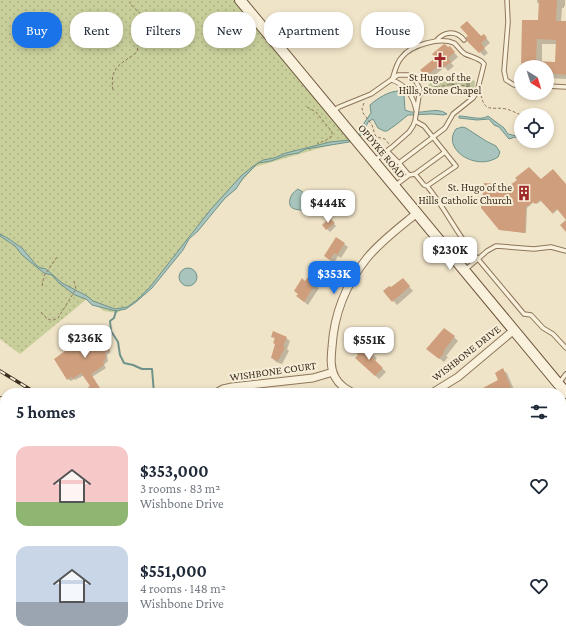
<!DOCTYPE html>
<html lang="en">
<head>
<meta charset="utf-8">
<style>
  body { margin:0; font-family:"Crimson Pro",serif; background:#f6f6f7; color:#1f2937; height:100vh; display:flex; flex-direction:column; font-size:15px; white-space:nowrap }
  * { box-sizing:border-box; margin:0 }
  p { font-size:13px; color:#747a83 }
  .icon { flex:none; width:22px; height:22px; fill:none; stroke:currentColor; stroke-width:2; stroke-linecap:round; stroke-linejoin:round }
  .map { position:relative; flex:1; overflow:hidden }
  .sheet { position:absolute; left:0px; top:388px; width:566px; height:256px; display:flex; flex-direction:column; background:#fff; border-radius:16px 16px 0 0; box-shadow:0 2px 6px #0003 }
  .sheet>* { flex:none }
  .guide { position:absolute; left:12px; top:12px; width:542px; height:36px; display:flex; gap:8px }
  .needle { width:26px; rotate:142deg }
  .controls { position:absolute; left:514px; top:60px; display:grid; gap:8px }
  .controls a { display:grid; place-items:center; width:40px; height:40px; border-radius:50%; background:#fff; box-shadow:0 2px 6px #0003; font-size:20px }
  .price { position:absolute; translate:-50% -34px; padding:0 9px; border-radius:8px; background:#fff; color:#222; font-size:13px; line-height:26px; filter:drop-shadow(0 1px 2px #0008) }
  .price::after { content:''; position:absolute; left:50%; top:24px; width:12px; height:9px; margin-left:-6px; background:inherit; clip-path:polygon(0 0,100% 0,50% 100%) }
  .price.current { background:#1a73e8; color:#fff }
  ul { padding:0; list-style:none }
  li { display:flex; align-items:center; gap:12px; height:100px; padding:0 16px }
  li span { display:grid; place-items:center; flex:none; width:112px; height:80px; border-radius:12px; color:#555 }
  li>.icon { margin-inline-start:auto }
  span .icon { width:48px; height:48px; fill:#fffc; stroke-width:1 }
  li b { font-size:17px }
  h2 { display:flex; justify-content:space-between; align-items:center; height:48px; padding:0 16px; font-size:17px }
  .pill { padding:0 14px; border-radius:16px; background:#fff; box-shadow:0 2px 6px #0003; font-size:14px; line-height:36px }
  .pill.current { background:#1a73e8; color:#fff }
  .map>svg:first-child { display:block }
</style>
</head>
<body>
<div class="map">
<svg width="566" height="644" viewBox="0 0 566 644">
  <defs>
    <pattern id="grass-dots" width="8" height="8" patternUnits="userSpaceOnUse"><rect width="8" height="8" fill="#c9cf9b"/><path d="M2 2h.1M6 6h.1" fill="none" stroke="#aeb285" stroke-width="1.8" stroke-linecap="round"/></pattern>
    <pattern id="cemetery-stones" width="16" height="16" patternUnits="userSpaceOnUse"><rect width="16" height="16" fill="#bfc49a"/><path d="M2 7V4a2 2 0 0 1 4 0v3zM10 15v-3a2 2 0 0 1 4 0v3z" fill="#9ca07d"/></pattern>
  </defs>
  <rect width="100%" height="100%" fill="#f0e4c8"/>
  <path fill="url(#grass-dots)" d="M0 0H234L351 139 255 167 196 230 146 294 117 313 104 311 87 299 20 354 0 339Z"/>
  <path fill="url(#cemetery-stones)" d="M449 77H462L475 81 474 91C453 82 440 87 422 97V93L432 81Z"/>
  <path fill="#a9c4bc" stroke="#6f938a" d="M399 91 404 96 405 110C419 117 436 105 447 114L443 115 432 114 408 115 397 124 387 131H384L378 128 373 119 368 122 363 134 349 142 306 149 298 153 287 155 271 161 258 163 243 178 236 189 225 198 198 231 189 239 183 250 152 288 136 302 126 309 116 311 92 305 86 299 75 295 59 283 52 275 44 273 22 255 15 246 0 236V234L9 239 22 248 37 266 41 268 46 269 62 283 87 296 93 301 115 309 127 307 137 300 150 287 211 209 241 176 252 167 263 160 274 158 286 153 330 142 350 140 361 133 364 123 371 113 370 105C378 98 389 91 399 91Z
    M459 116C468 116 481 121 488 116L504 128 508 134 521 137V139L515 137 509 139 499 127 494 125 489 119 477 120 459 118Z
    M462 127 466 128 486 141 496 146 500 152 498 157C476 172 441 149 456 129Z
    M298 189C309 195 314 203 313 216 311 215 310 213 308 212 302 208 287 213 290 199 292 193 294 192 298 189Z
    M179 277a9 9 0 1 1 18 0a9 9 0 1 1-18 0Z"/>
  <path fill="#0003" fill-rule="evenodd" d="M537 0H565V6H564V8H562L561 22H566V79L547 78V67H522L539 21V4L537 2ZM542 44H557L556 63 542 62Z
    M484 35 490 43 484 48 488 53 484 56 468 40 481 37Z
    M448 48 453 51 458 57 451 63 454 66 448 71 445 67 430 79 426 76Z
    M541 181 566 185V219L558 209 553 214 542 200 537 204 534 202 527 208 526 233 501 230 510 186Z
    M330 219 336 226 330 232 323 225Z
    M344 244 348 247 341 258 338 256 334 263 325 256Z
    M308 279 319 288 308 305 297 296Z
    M406 283 413 291 397 305 385 291Z
    M98 331 111 352 107 355 108 361 104 365 106 368 92 377 103 393H93L91 386 84 375 75 380 74 379 71 381 68 379 74 349Z
    M272 336 286 338 290 341 287 349 289 351 282 364 276 362 272 358 276 344V340Z
    M454 337 458 341 446 356 448 357 444 362 431 352Z
    M367 349 377 358 375 361 386 372 379 379 357 358Z
    M503 370 507 373 515 392 512 393H484L500 380Z
    M561 487H563L566 489V499L561 502Z
    M90 639H102L101 644H93Z
    M170 639H188L187 644H170L169 643Z"/>
  <g fill="none" stroke-linecap="round" stroke-linejoin="round">
    <path stroke="#6f938a" stroke-width="2" d="M116 311 114 318 110 321 111 331 118 342 120 355 124 363 133 365 142 369H152L154 393"/>
  </g>
  <path fill="#cf9f7d" fill-rule="evenodd" d="M539 0H557L556 21H566V75L549 73 550 67H521L522 20H538ZM537 39 556 40 555 62 536 61Z
    M467 21 481 36 484 34 487 38 481 43 485 48 479 53 467 41 466 37 468 36 460 27Z
    M444 44 446 45 448 47 450 46 455 52 448 58 451 62 444 67 441 64 426 76 420 70 435 58 432 54Z
    M529 167 541 179 553 169 566 184V232L560 225 566 220 557 209 552 213 540 200 535 204 533 202 526 207 525 233 499 230 481 208 484 183 510 185 517 180 515 178Z
    M330 218 335 223 326 230 322 225Z
    M336 237 345 243 337 255 334 253 330 260 324 256Z
    M308 277 316 283 304 302 296 296 298 294 294 291 302 278 305 281Z
    M403 278 410 286 392 302 383 291 389 286 391 287Z
    M96 328 110 350 105 353 106 358 103 362 104 365 91 374 103 393H92L88 387 90 386 81 373 72 379 71 377 67 380 54 359 72 346 73 348 83 342 82 340 87 338 85 335Z
    M444 328 455 336 443 352 444 353 439 359 426 349Z
    M273 331 287 337 283 346 285 347 278 361 271 358 275 344 273 343 275 338 271 337Z
    M367 348 374 354 371 356 383 368 375 376 355 358 358 355 356 353 360 349 363 352Z
    M503 368 511 388 500 393H483L481 389 498 380 495 373Z
    M172 639H184L183 644H171Z"/>
  <g fill="none" stroke-linecap="round" stroke-linejoin="round">
    <g stroke="#8d765c" stroke-width="5.5">
      <path id="lane" d="M507 0 508 22 504 71 506 80 514 85H521
        M436 41C444 31 456 30 464 40
        M392 80C395 72 396 63 402 57 411 45 440 37 454 43 458 46 460 51 465 54 471 57 480 58 484 64L477 92 473 98 453 114 445 128 399 163
        M392 80C406 85 413 95 416 110
        M547 86 566 87
        M333 111 339 107 371 94 398 75H408L415 80 420 89 415 121 413 126 409 132 392 147 375 160
        M415 121 424 126 456 166 427 186
        M387 151 399 163 409 175
        M415 174 424 185 427 186C446 209 458 237 478 259L465 270
        M396 185 409 175 415 174 445 152
        M566 251 551 247 534 249 496 246 487 251 478 259 524 314 531 315 543 328 553 334 566 348
        M559 383 566 374
        M553 644 563 640 566 636"/>
    </g>
    <g stroke="#8d765c" stroke-width="9">
      <path id="street" d="M216 393 223 389 232 387 313 378 333 372
        M353 393C346 389 339 385 335 377 330 368 331 357 332 347 334 314 346 284 367 258 381 241 400 227 417 213
        M432 393 458 377 514 330
        M66 644V639
        M205 644 206 639"/>
    </g>
    <g stroke="#6f573f" stroke-width="12">
      <path id="secondary" d="M240 0 566 393
        M0 402 5 405
        M561 618 566 619"/>
    </g>
    <path stroke="#8d765c" stroke-width="1" stroke-dasharray="3 2" stroke-linecap="butt" d="M135 23 142 14
      M113 90C109 66 122 64 137 52L140 32 145 18 130 4V2
      M424 95C439 84 457 81 473 89
      M481 95C485 114 493 106 506 109 511 110 516 113 521 115
      M364 103 362 108 363 113 372 125 375 135 377 137 385 139 389 144
      M307 107 316 112 332 132V136L326 140 317 144
      M540 146 541 141
      M42 286 44 276 57 257
      M41 312C46 318 50 323 58 318L76 289 74 281
      M561 502 566 499
      M561 560 566 555"/>
    <use href="#lane" stroke="#faf1dc" stroke-width="3.5"/>
    <use href="#street" stroke="#faf1dc" stroke-width="7"/>
    <use href="#secondary" stroke="#faf1dc" stroke-width="10"/>
    <g stroke="#3d2e20" stroke-width="3.5">
      <path id="rail" d="M0 371 36 393
        M561 602 566 603"/>
    </g>
    <use href="#rail" stroke="#f7eed8" stroke-width="2" stroke-dasharray="6" stroke-linecap="butt"/>
  </g>
  <defs>
    <g id="church-bare" transform="scale(1.2)"><path d="M-1.2-6h2.4v3.5h3.3v2.4h-3.3V6h-2.4V-.1h-3.3v-2.4h3.3Z" fill="#9e2a2b" stroke="#f7eed8" stroke-width="2.5" paint-order="stroke"/></g>
    <g id="building-bare" transform="scale(1.2)"><path d="M-4-6H4V6H1V3H-1V6H-4ZM-2.5-4.3h1.7v1.8h-1.7ZM.8-4.3h1.7v1.8H.8ZM-2.5-1h1.7V.8h-1.7ZM.8-1h1.7V.8H.8Z" fill="#9e2a2b" stroke="#f7eed8" stroke-width="2.5" paint-order="stroke"/></g>
  </defs>
  <g fill-rule="evenodd">
    <use href="#church-bare" x="440" y="60"/>
    <use href="#building-bare" x="524" y="193"/>
  </g>
  <g text-anchor="middle" stroke-width="4" stroke-linejoin="round" paint-order="stroke">
    <g font-size="11" fill="#3d2e20" stroke="#f7eed8">
      <text x="440" y="81">St Hugo of the<tspan x="440" dy="13">Hills, Stone Chapel</tspan></text>
      <text x="512" y="191" text-anchor="end">St. Hugo of the<tspan x="512" dy="13">Hills Catholic Church</tspan></text>
    </g>
    <g font-size="11" fill="#3d2e20" stroke="#f7eed8">
      <text transform="translate(382 151) rotate(50)" y="4">OPDYKE ROAD</text>
      <text transform="translate(466 353) rotate(-38)" y="4">WISHBONE DRIVE</text>
      <text transform="translate(273 371) rotate(-8)" y="4">WISHBONE COURT</text>
    </g>
  </g>
</svg>
<div class="controls">
<a><svg class="needle" viewBox="-14 -14 28 28"><path d="M0-13l5 13h-10z" fill="#e53935"/><path d="M0 13l5-13h-10z" fill="#747a83"/></svg></a>
<a><svg class="icon" aria-label="locate" viewBox="0 0 24 24"><circle cx="12" cy="12" r="6"/><path d="M12 2v4M12 18v4M2 12h4M18 12h4"/></svg></a>
</div>
<b class="price" style="left:328px;top:224px">$444K</b>
<b class="price" style="left:450px;top:271px">$230K</b>
<b class="price current" style="left:334px;top:295px">$353K</b>
<b class="price" style="left:85px;top:359px">$236K</b>
<b class="price" style="left:369px;top:361px">$551K</b>
<div class="guide">
<a class="pill current">Buy</a>
<a class="pill">Rent</a>
<a class="pill">Filters</a>
<a class="pill">New</a>
<a class="pill">Apartment</a>
<a class="pill">House</a>
</div>
<section class="sheet">
<h2>5 homes<svg class="icon" aria-label="filters" viewBox="0 0 24 24"><path d="M4 7h16M4 17h16"/><circle cx="9" cy="7" r="2"/><circle cx="15" cy="17" r="2"/></svg></h2>
<ul>
<li><span style="background:linear-gradient(#f6c9c9 70%,#8fb573 0)"><svg class="icon" aria-label="home" viewBox="0 0 24 24"><path d="M3 11l9-7 9 7M6 9v11h12V9"/></svg></span><div><b>$353,000</b><p>3 rooms · 83 m²</p><p>Wishbone Drive</p></div><svg class="icon" aria-label="heart" viewBox="0 0 24 24"><path d="M12 20l-8-8c-3-5 5-10 8-4 3-6 11-1 8 4z"/></svg></li>
<li><span style="background:linear-gradient(#c9d6e8 70%,#9aa5b1 0)"><svg class="icon" aria-label="home" viewBox="0 0 24 24"><path d="M3 11l9-7 9 7M6 9v11h12V9"/></svg></span><div><b>$551,000</b><p>4 rooms · 148 m²</p><p>Wishbone Drive</p></div><svg class="icon" aria-label="heart" viewBox="0 0 24 24"><path d="M12 20l-8-8c-3-5 5-10 8-4 3-6 11-1 8 4z"/></svg></li>
</ul>
</section>
</div>
</body>
</html>
